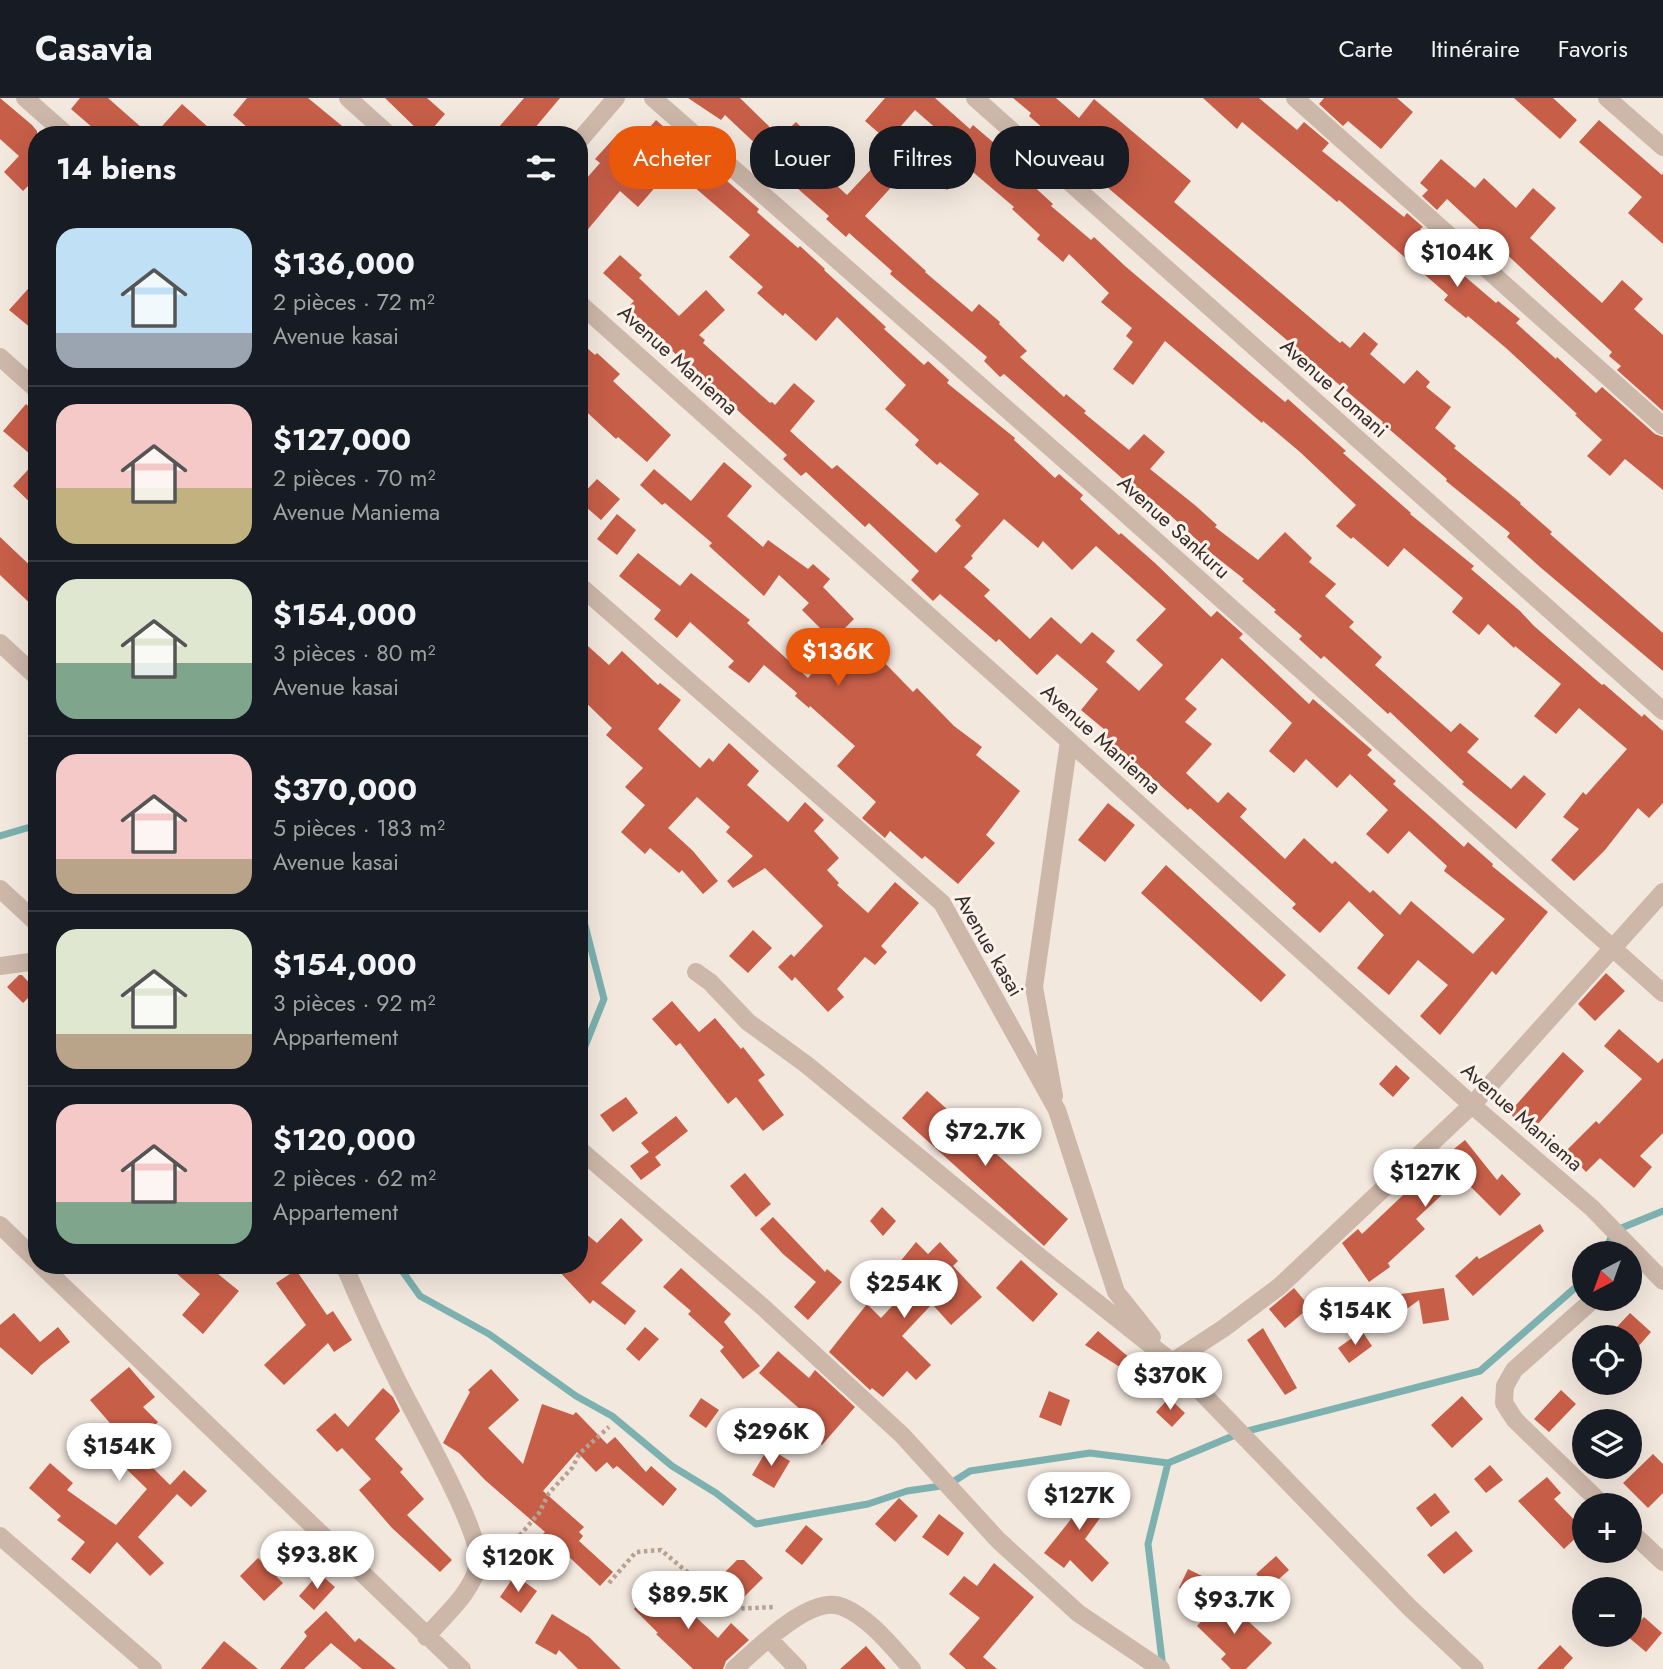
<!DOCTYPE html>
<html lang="fr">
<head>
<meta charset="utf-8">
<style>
  body { margin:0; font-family:Jost,sans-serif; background:#20242c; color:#f1f3f6; height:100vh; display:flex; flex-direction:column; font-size:26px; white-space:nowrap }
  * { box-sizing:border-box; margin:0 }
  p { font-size:23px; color:#9ea1a6 }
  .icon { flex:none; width:38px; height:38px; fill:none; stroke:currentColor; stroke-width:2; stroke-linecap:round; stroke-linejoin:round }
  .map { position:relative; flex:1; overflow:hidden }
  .drawer { position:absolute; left:28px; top:28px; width:560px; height:1148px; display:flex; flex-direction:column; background:#171b24; border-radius:28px; box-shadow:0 7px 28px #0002 }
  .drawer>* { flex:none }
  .hud { position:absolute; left:609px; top:28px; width:665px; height:63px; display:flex; gap:14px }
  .needle { width:46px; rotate:221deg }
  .buttons { position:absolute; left:1572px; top:1143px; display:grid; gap:14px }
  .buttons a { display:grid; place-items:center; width:70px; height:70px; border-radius:50%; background:#171b24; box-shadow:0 7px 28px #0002; font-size:35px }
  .price { position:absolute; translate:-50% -60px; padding:0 16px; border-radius:24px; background:#fff; color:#222; font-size:23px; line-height:46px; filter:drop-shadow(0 2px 4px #0008) }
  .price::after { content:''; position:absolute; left:50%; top:42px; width:21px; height:16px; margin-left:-10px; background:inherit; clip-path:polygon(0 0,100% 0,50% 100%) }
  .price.active { background:#ea580c; color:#fff }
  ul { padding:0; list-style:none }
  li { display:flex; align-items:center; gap:21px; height:175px; padding:0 28px }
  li+li { border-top:2px solid #363941 }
  li span { display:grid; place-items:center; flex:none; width:196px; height:140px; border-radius:21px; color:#555 }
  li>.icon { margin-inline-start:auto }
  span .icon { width:84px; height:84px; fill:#fffc; stroke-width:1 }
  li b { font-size:30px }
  h2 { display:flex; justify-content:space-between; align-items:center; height:84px; padding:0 28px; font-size:30px }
  .chip { padding:0 24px; border-radius:28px; background:#171b24; box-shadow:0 7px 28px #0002; font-size:24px; line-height:63px }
  .chip.active { background:#ea580c; color:#fff }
  header { display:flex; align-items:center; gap:42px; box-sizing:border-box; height:98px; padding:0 35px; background:#171b24; border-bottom:2px solid #363941 }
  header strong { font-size:33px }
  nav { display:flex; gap:38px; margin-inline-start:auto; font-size:24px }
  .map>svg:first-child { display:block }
</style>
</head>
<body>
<header>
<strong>Casavia</strong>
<nav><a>Carte</a><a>Itinéraire</a><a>Favoris</a></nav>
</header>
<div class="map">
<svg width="1663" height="1571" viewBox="0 0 1663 1571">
  <rect width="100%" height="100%" fill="#f3e8de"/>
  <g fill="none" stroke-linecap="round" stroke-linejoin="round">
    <path stroke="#7cb1af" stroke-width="7" d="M0 738 37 727
      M579 804 604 901 579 963
      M1604 1155 1614 1133 1663 1113
      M398 1167 420 1198 489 1236 576 1298 612 1318 672 1368 716 1395 756 1426 868 1406 907 1393 948 1387 970 1373 1090 1355 1168 1365 1240 1335 1480 1273 1584 1182
      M1163 1570 1148 1446 1168 1365"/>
  </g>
  <path fill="#c75e48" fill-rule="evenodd" d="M0 0 32 27 37 33V79L23 93 4 74 19 58 0 41Z
    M80 0H108L150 37H101L71 11Z
    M247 0H308L353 37H256L233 17Z
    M385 0H427L445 16 427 37H423Z
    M524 0H560L529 37H492Z
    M688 0H740L780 39 796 24 820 48 808 61 847 97 875 67 895 85 865 118 926 173 925 174 972 214 979 206 1000 224 999 226 1027 253 1020 259 1064 299 1066 296 1086 313 1084 315 1129 352 1144 336 1165 354 1150 371 1196 408 1217 427 1215 429 1258 462 1285 434 1312 460 1309 464 1336 486 1325 498 1354 524 1349 529 1382 559 1375 567 1451 634 1460 625 1479 641 1467 654 1511 691 1524 677 1546 696 1516 731 1462 686 1464 684 1390 614 1388 616 1324 558 1321 561 1299 541 1302 538 1274 514 1276 512 1242 483 1244 481 1211 455 1169 416 1134 389 1133 390 1004 276 1000 279 984 263 987 259 890 176 892 173 849 135 846 139 826 121 829 118 797 90 799 88 776 70 778 67 725 17 721 22Z
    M885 0H935L970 31 973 27 994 45 991 49 1053 106 1051 108 1091 142 1094 139 1125 168 1285 304 1288 301 1346 353 1343 355 1411 415 1410 416 1474 468 1471 471 1520 513 1534 528 1602 587 1604 586 1642 619 1644 616 1663 633V705L1649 720 1638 710 1605 752 1574 783 1551 762 1579 731 1563 719 1583 694 1586 697 1627 651 1579 610 1556 636 1534 618 1561 586 1515 548 1514 550 1488 526 1479 537 1452 514 1463 500 1404 450 1388 469 1353 439 1351 441 1336 428 1356 407 1300 354 1263 323 1262 325 1165 243 1133 287 1113 271 1133 244 1126 238 1132 230 1101 204 1109 195 1069 156 1063 164 1037 141 1040 137 1012 111 1014 109 967 69 947 92 921 68 947 40 915 12 888 43 865 23Z
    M1013 0H1056L1079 20 1094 1 1191 83 1174 104 1340 245 1342 243 1350 250 1364 234 1378 246 1370 256 1404 286 1417 272 1430 284 1426 289 1451 309 1435 330 1456 348 1454 350 1521 405 1520 406 1552 434 1550 436 1663 535V573L1540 469 1507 439 1510 435 1446 383 1447 381 1382 325 1383 324 1087 72 1089 70 1029 18 1031 15Z
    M1203 0H1259L1297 32 1304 24 1329 45 1322 53 1404 119 1407 115 1423 129 1420 131 1425 137 1458 165 1455 170 1496 205 1498 203 1520 221 1516 225 1556 261 1557 259 1596 295 1602 289 1655 336 1663 339V392L1625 361 1610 378 1587 358 1602 342 1575 317 1577 316 1506 250 1468 218 1466 220 1444 202 1448 197 1339 102 1337 104 1242 24 1237 31Z
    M1324 0H1397L1413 14 1381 51 1348 23 1343 28 1319 6Z
    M1514 0H1553L1577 22 1560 41Z
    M182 6 217 37H154Z
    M656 22 672 36 674 33 703 59 702 61 759 111 757 114 798 150 800 148 825 171 824 172 886 229 884 231 924 267 928 263 949 282 947 285 1015 340 1014 342 1055 380 1059 376 1083 397 1080 401 1119 437 1121 435 1155 465 1211 519 1217 513 1243 536 1239 540 1309 606 1313 601 1372 652 1367 657 1396 683 1393 686 1435 723 1464 749 1468 744 1493 766 1492 768 1548 814 1496 877 1492 873 1440 937 1420 918 1448 887 1418 862 1389 897 1357 870 1384 837 1349 803 1320 835 1292 810 1296 806 1190 710 1188 712 1122 653 1119 656 1099 639 1105 632 1081 612 1098 591 1057 556 1037 577 999 541 996 544 940 496 933 503 911 482 919 473 869 425 865 429 806 374 801 378 783 361 787 357 626 211 634 203 603 175 620 157 642 177 639 180 679 218 706 192 725 212 699 237 705 242 703 245 770 305 772 304 775 307 794 285 815 303 790 333 832 371 837 367 936 455 961 428 955 422 979 396 940 364 937 367 915 347 919 342 885 311 906 287 837 219 816 243 785 215 783 218 757 195 763 189 729 159 750 137 672 70 638 109 620 93 579 142V89L600 65 595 61 615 39 630 52ZM1004 421 1038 450 1043 443 1072 472 1096 448 1166 511 1136 542 1163 567 1139 593 1106 564 1115 553 1092 534 1081 546 1051 519 1030 541 984 498 990 492 964 469 973 460 971 458ZM1222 560 1292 625 1269 653 1294 675 1306 661 1337 690 1350 676 1388 712 1366 736 1388 756 1409 733 1447 768 1444 773 1505 821 1473 856 1411 803 1400 817 1373 792 1370 795 1335 763 1332 766 1304 740 1285 761 1240 719 1247 711 1228 694 1218 705 1186 675 1212 646 1185 624 1197 611 1185 601Z
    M1599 22 1662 77 1663 75V146L1628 115 1642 99 1579 44Z
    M1441 61 1475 90 1484 80 1516 110 1533 90 1556 110 1530 140 1602 205 1622 182 1643 201 1634 211 1663 237V313L1617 272 1621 268 1609 258 1612 254 1447 101 1437 112 1422 98 1428 92 1420 85Z
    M37 181V235L9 212Z
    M579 243 595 257 597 255 620 276 613 283 671 337 647 364 618 339 616 341 579 307Z
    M26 306 37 316V362L3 333Z
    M37 362V411L13 388Z
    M724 364 752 388 727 418 763 449 768 442 808 471 813 466 830 481 823 489 854 521 845 530 880 560 913 594 917 590 954 628 982 649 976 657 1020 693 986 737 995 745 958 786 925 758 922 761 890 733 885 740 862 720 876 704 837 668 855 648 810 608 809 610 795 598 797 595 764 567 749 585 728 569 734 563 690 524 677 540 654 521 661 512 619 478 638 455 680 488 691 475 750 522 747 525 808 580 836 546 802 512 809 505 779 477 764 498 709 448 712 445 665 405 662 407 640 387 654 371 691 403Z
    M597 381 620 401 601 422 579 403V400Z
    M617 416 636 432 617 457 597 441Z
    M0 439 37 474V512L0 477Z
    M579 540 609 567 622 553 658 587 660 585 681 602 658 631 700 670 709 660 713 664 729 645 759 673 747 687 788 724 805 704 824 722 814 733 839 760 827 772 839 785 837 787 868 815 895 784 919 805 881 848 887 854 875 867 865 859 837 891 844 899 828 914 795 879 792 883 778 869 791 856 794 859 823 828 765 770 733 790 727 783 753 758 726 734 730 729 697 699 668 730 693 753 718 783 703 796 682 772 679 775 650 750 645 756 621 734 645 707 625 689 643 670 606 637 612 630 579 598Z
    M1108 705 1135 727 1105 764 1078 742Z
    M1166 767 1286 877 1261 904 1141 795Z
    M753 832 772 850 748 875 729 858Z
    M1606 875 1625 893 1595 923 1578 906Z
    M19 877H22L36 892 23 905 7 889Z
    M672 903 699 934 715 920 741 951 743 949 765 977 758 982 784 1017 763 1033 736 999 728 1006 680 945 676 948 652 921Z
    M1619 931 1658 965 1663 960V1035L1640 1058 1652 1069 1634 1090 1600 1060 1586 1074 1566 1053 1596 1023 1599 1026 1642 981 1604 948Z
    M1563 954 1584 973 1531 1034 1509 1015Z
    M1396 967 1410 980 1393 999 1379 986Z
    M927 993 1068 1121 1044 1148 902 1020Z
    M626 999 638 1015 613 1034 600 1017Z
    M676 1018 688 1033 655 1059 661 1067 641 1082 630 1068 649 1054 641 1045Z
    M1465 1042 1497 1082 1502 1076 1521 1096 1500 1118 1461 1079 1416 1121 1425 1131 1388 1165 1390 1169 1369 1184 1342 1145 1358 1131 1362 1136 1439 1063Z
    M745 1075 771 1106 756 1119 730 1088Z
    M882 1109 896 1123 883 1138 870 1123Z
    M773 1119 825 1174 827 1171 842 1184 808 1222 794 1209 816 1184 783 1156 760 1131Z
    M621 1120 643 1142 601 1185 636 1213 625 1227 593 1202 590 1206 553 1167H579V1130L597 1145Z
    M1540 1126 1544 1133 1473 1198 1455 1178 1477 1158 1479 1161Z
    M916 1144 928 1156 940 1144 958 1163 953 1168 982 1199 951 1227 932 1206 902 1238 931 1267 916 1282 907 1273 883 1299 872 1290 870 1292 829 1254 867 1206 881 1220 912 1187 895 1170Z
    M1021 1162 1058 1196 1033 1224 996 1190Z
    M167 1167H207L239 1193 203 1236 182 1217 200 1196Z
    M681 1170 731 1216 724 1224 760 1268 743 1281 720 1253 724 1249 688 1216 691 1213 663 1189Z
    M296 1172 327 1217 333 1213 352 1242 334 1254 328 1245 284 1287 264 1267 306 1227 276 1185Z
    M1294 1190 1310 1209 1285 1230 1269 1211Z
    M1444 1190 1449 1222 1423 1226 1419 1202 1381 1230 1368 1213 1387 1198Z
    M14 1215 40 1244 58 1229 70 1244 41 1267 32 1277 0 1249V1227Z
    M1630 1215 1651 1234 1636 1251 1629 1245V1239H1622L1614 1232Z
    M645 1229 659 1241 639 1263 626 1251Z
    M1263 1230 1297 1290 1285 1297 1247 1242Z
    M1098 1233 1138 1267 1131 1276 1085 1247Z
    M1362 1233 1372 1248 1349 1265 1338 1250Z
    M778 1253 809 1280 815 1272 855 1309 822 1347 792 1322 801 1312 759 1275Z
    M1150 1266 1164 1279 1146 1299 1131 1285Z
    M129 1269 155 1299 143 1309 158 1324 133 1350 170 1387 184 1372 207 1393 191 1409 177 1396 138 1439 164 1465 150 1478 117 1444 90 1476 71 1461 85 1444 57 1422 61 1418 29 1390 50 1365 73 1385 67 1392 116 1427 147 1391 111 1356 124 1342 128 1346 90 1302Z
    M491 1271 519 1302 488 1330 523 1366 542 1306 573 1317 576 1314 607 1346 615 1339 646 1374 651 1368 677 1391 663 1408 617 1368 613 1371 607 1364 596 1374 577 1354 543 1393 584 1429 579 1434 583 1438 579 1443 613 1474 600 1488 567 1457 565 1459 541 1438 545 1434 485 1382 459 1355 443 1345 470 1294 468 1292Z
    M383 1290 393 1299 400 1313 375 1341 403 1371 400 1374 424 1401 407 1417 452 1462 440 1474 392 1430 359 1392 371 1381 342 1350 337 1354 316 1332 335 1315 348 1329Z
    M1561 1292 1576 1306 1549 1334 1534 1321Z
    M1049 1293 1070 1302 1061 1328 1039 1319Z
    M1462 1298 1483 1321 1452 1350 1431 1327Z
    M701 1300 719 1312 706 1330 689 1318Z
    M1169 1300 1185 1315 1172 1329 1156 1314Z
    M768 1350 790 1363 774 1390 752 1377Z
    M1653 1356 1663 1366V1395L1648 1410 1623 1385Z
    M1490 1367 1503 1382 1486 1395 1474 1381Z
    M1547 1379 1561 1395 1554 1401 1584 1432 1564 1451 1518 1403Z
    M1068 1385 1087 1395 1089 1392 1110 1406 1085 1441 1109 1465 1092 1484 1070 1462 1064 1470 1044 1455 1072 1420 1055 1412Z
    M1435 1395 1450 1414 1431 1429 1416 1410Z
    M899 1400 918 1418 895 1444 875 1426Z
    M939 1416 964 1435 948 1458 922 1439Z
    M806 1427 823 1441 802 1467 785 1453Z
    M1456 1433 1473 1453 1444 1476 1427 1457Z
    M1276 1458 1289 1472 1269 1490 1256 1476Z
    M258 1460 283 1485 264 1503 240 1478Z
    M737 1462H744L763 1480 742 1501 719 1480Z
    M994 1465 1034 1499 983 1559 997 1571H966L949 1556 980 1520 949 1496 964 1478 977 1488Z
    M1188 1471 1214 1484 1205 1502 1179 1490Z
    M319 1475 335 1489 314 1512 299 1498Z
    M515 1477 537 1493 521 1515 500 1499Z
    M658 1483 718 1540 731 1525 749 1542 726 1563 723 1571H693L656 1536 658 1535 634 1511Z
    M1223 1500 1272 1545 1246 1571H1231L1221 1561 1226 1556 1197 1528Z
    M326 1513 355 1544 359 1540 396 1571H362L331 1545 304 1571H280L307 1538 304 1534Z
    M552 1516 589 1539 621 1571H578L559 1552 556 1557 535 1545Z
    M1644 1519 1662 1535 1646 1554 1627 1538Z
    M224 1543 258 1571H201Z
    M1560 1547 1573 1560 1563 1571H1537Z
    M866 1548 886 1571H840Z"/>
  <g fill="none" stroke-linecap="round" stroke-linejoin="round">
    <path stroke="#b7a193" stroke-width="4.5" stroke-dasharray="3.5 3.5" stroke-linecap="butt" d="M515 1443 539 1415 549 1395 572 1370 580 1355 609 1329
      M609 1485 636 1454 661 1452 731 1511 774 1509"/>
    <path stroke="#ccb7a9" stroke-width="18" d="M25 0 67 37
      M348 0 389 37
      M653 0 1109 401 1663 895
      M975 0 1663 613
      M1295 0 1663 328
      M1607 0 1663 49
      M579 43 616 0
      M579 205 1069 643 1472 1007 1592 1110 1663 1183
      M0 259 37 292
      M579 487 942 805 1057 1012 1116 1194 1152 1239
      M0 545 37 579
      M0 791 37 825
      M0 868 37 863
      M696 874 710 884 748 924 807 967 1041 1160 1172 1264 1409 1509 1475 1571
      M1054 998 1034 889 1069 643
      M579 1051 764 1210 902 1337 998 1442 1078 1515 1161 1571
      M0 1127 37 1163
      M41 1167 462 1571
      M344 1167C361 1207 379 1246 398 1284 414 1317 483 1436 478 1465 474 1493 444 1518 426 1539
      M1595 1200 1514 1272 1505 1288 1504 1305 1515 1322 1603 1407
      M1172 1264 1224 1230 1280 1188 1472 1007 1663 794
      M1629 1432 1663 1464
      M0 1438 153 1571
      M769 1541 798 1571
      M734 1571C757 1551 811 1495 843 1509 871 1521 892 1549 912 1571"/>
  </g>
  <g text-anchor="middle" stroke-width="6" stroke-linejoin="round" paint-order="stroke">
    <g font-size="21" fill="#392d29" stroke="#faf2eb">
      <text transform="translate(678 262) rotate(42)" y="7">Avenue Maniema</text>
      <text transform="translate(1334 290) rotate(42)" y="7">Avenue Lomani</text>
      <text transform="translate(1174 429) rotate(42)" y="7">Avenue Sankuru</text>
      <text transform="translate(1101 641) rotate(42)" y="7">Avenue Maniema</text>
      <text transform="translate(989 847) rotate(60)" y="7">Avenue kasai</text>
      <text transform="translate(1522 1019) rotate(41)" y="7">Avenue Maniema</text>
    </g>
  </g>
</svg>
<div class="buttons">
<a><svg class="needle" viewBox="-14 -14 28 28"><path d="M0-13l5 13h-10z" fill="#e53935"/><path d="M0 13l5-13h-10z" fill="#9ea1a6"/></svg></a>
<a><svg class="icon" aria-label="locate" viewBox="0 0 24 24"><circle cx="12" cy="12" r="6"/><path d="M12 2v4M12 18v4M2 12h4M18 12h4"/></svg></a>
<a><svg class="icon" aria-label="layers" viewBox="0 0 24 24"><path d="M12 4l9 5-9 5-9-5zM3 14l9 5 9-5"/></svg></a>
<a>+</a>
<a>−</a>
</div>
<b class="price" style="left:1457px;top:191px">$104K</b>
<b class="price active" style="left:838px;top:590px">$136K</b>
<b class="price" style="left:985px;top:1070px">$72.7K</b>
<b class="price" style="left:1425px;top:1111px">$127K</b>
<b class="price" style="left:904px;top:1222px">$254K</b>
<b class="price" style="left:1355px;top:1249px">$154K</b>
<b class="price" style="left:1170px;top:1314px">$370K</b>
<b class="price" style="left:771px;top:1370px">$296K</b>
<b class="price" style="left:119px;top:1385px">$154K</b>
<b class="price" style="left:1079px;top:1434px">$127K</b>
<b class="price" style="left:317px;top:1493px">$93.8K</b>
<b class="price" style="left:518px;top:1496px">$120K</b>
<b class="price" style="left:688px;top:1533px">$89.5K</b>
<b class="price" style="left:1234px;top:1538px">$93.7K</b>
<div class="hud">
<a class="chip active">Acheter</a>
<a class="chip">Louer</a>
<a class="chip">Filtres</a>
<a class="chip">Nouveau</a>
</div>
<section class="drawer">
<h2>14 biens<svg class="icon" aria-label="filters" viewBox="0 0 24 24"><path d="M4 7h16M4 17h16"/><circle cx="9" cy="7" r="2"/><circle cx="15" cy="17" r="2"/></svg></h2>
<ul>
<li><span style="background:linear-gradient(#bfe0f5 75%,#9aa5b1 0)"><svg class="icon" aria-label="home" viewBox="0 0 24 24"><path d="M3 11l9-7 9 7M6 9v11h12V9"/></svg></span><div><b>$136,000</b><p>2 pièces · 72 m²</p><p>Avenue kasai</p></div></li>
<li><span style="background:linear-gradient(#f6c9c9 60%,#c2b280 0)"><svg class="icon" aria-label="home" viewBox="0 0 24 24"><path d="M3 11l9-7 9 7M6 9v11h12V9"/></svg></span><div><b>$127,000</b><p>2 pièces · 70 m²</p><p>Avenue Maniema</p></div></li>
<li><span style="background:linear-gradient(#dfe7d0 60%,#7fa58c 0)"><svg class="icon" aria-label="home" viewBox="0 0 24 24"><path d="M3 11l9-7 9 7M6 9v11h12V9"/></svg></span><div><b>$154,000</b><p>3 pièces · 80 m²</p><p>Avenue kasai</p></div></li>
<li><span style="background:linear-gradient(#f6c9c9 75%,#b9a48a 0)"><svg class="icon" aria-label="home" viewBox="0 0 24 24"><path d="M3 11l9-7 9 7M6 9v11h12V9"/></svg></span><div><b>$370,000</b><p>5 pièces · 183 m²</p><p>Avenue kasai</p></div></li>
<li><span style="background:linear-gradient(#dfe7d0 75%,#b9a48a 0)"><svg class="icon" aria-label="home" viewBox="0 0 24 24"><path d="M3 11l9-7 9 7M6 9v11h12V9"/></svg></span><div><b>$154,000</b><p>3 pièces · 92 m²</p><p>Appartement</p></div></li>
<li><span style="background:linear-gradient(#f6c9c9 70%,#7fa58c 0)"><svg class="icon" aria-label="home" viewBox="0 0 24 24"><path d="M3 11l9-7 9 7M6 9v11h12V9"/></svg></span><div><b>$120,000</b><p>2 pièces · 62 m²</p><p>Appartement</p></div></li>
</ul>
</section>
</div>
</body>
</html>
